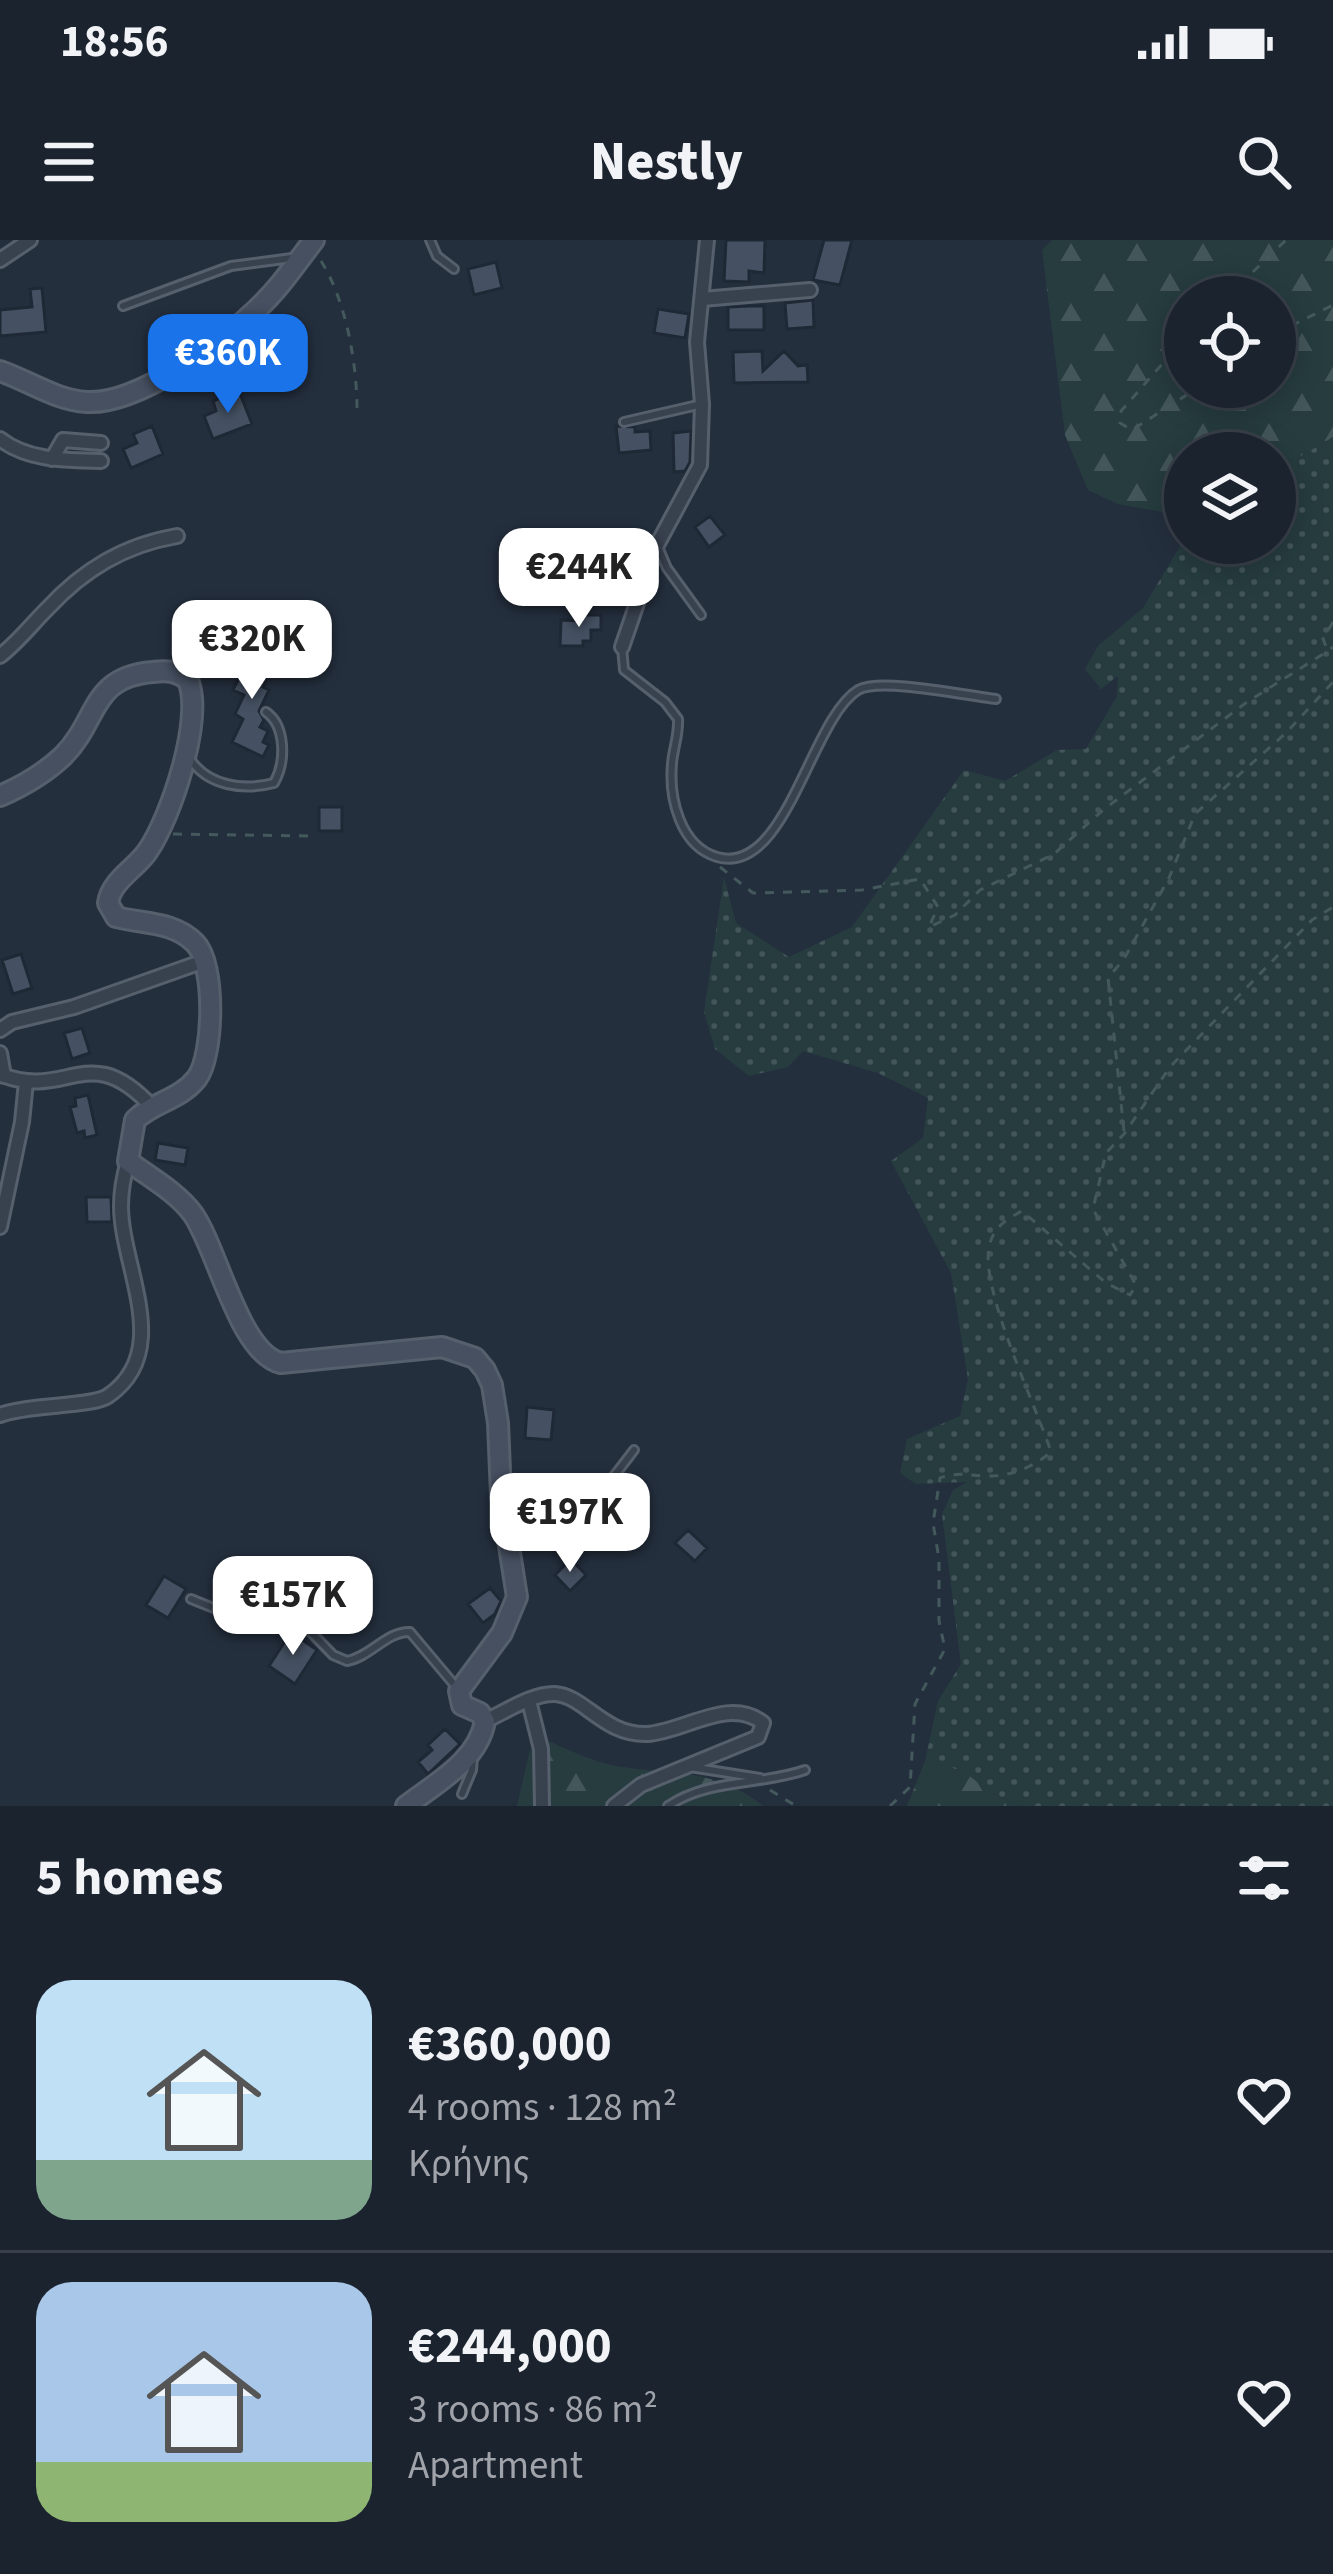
<!DOCTYPE html>
<html lang="en">
<head>
<meta charset="utf-8">
<style>
  body { margin:0; font-family:"Source Sans 3",sans-serif; background:#282f3a; color:#f1f3f6; height:100vh; display:flex; flex-direction:column; font-size:45px; white-space:nowrap }
  * { box-sizing:border-box; margin:0 }
  p { font-size:39px; color:#a0a4aa }
  .icon { flex:none; width:66px; height:66px; fill:none; stroke:currentColor; stroke-width:2; stroke-linecap:round; stroke-linejoin:round }
  .map { position:relative; height:1566px; overflow:hidden }
  .details { display:flex; flex-direction:column; background:#1b232e; flex:1 }
  .details>* { flex:none }
  .buttons { position:absolute; left:1164px; top:36px; display:grid; gap:24px }
  .buttons a { display:grid; place-items:center; width:132px; height:132px; border-radius:50%; background:#1b232e; box-shadow:0 6px 30px #0003,0 0 0 3px #39404a; font-size:60px }
  .price { position:absolute; translate:-50% -102px; padding:0 27px; border-radius:24px; background:#fff; color:#222; font-size:39px; line-height:78px; filter:drop-shadow(0 3px 6px #0008) }
  .price::after { content:''; position:absolute; left:50%; top:72px; width:36px; height:27px; margin-left:-18px; background:inherit; clip-path:polygon(0 0,100% 0,50% 100%) }
  .price.active { background:#1a73e8; color:#fff }
  ul { padding:0; list-style:none }
  li { display:flex; align-items:center; gap:36px; height:300px; padding:0 36px }
  li+li { border-top:3px solid #39404a }
  li span { display:grid; place-items:center; flex:none; width:336px; height:240px; border-radius:36px; color:#555 }
  li>.icon { margin-inline-start:auto }
  span .icon { width:144px; height:144px; fill:#fffc; stroke-width:1 }
  li b { font-size:51px }
  h2 { display:flex; justify-content:space-between; align-items:center; height:144px; padding:0 36px; font-size:51px }
  .status { display:flex; justify-content:space-between; align-items:center; height:84px; padding:0 60px; background:#1b232e; direction:ltr }
  .status svg { height:33px; fill:currentColor }
  header { display:flex; justify-content:space-between; align-items:center; height:156px; padding:0 36px; background:#1b232e; font-size:54px; font-weight:800 }
  .map>svg:first-child { display:block }
</style>
</head>
<body>
<div class="status"><b>18:56</b><svg viewBox="0 0 49 12"><path d="M0 12V9h3v3zM5 12V6h3v6zM10 12V3h3v9zM15 12V0h3v12zM26 1h20v11H26zM47 4h2v5h-2z"/></svg></div>
<header><svg class="icon" aria-label="menu" viewBox="0 0 24 24"><path d="M4 6h16M4 12h16M4 18h16"/></svg>Nestly<svg class="icon" aria-label="search" viewBox="0 0 24 24"><circle cx="10" cy="10" r="6"/><path d="M15 15l6 6"/></svg></header>
<div class="map">
<svg width="1333" height="1566" viewBox="0 0 1333 1566">
  <defs>
    <pattern id="grass-dots" width="8" height="8" patternUnits="userSpaceOnUse" patternTransform="scale(3)"><rect width="8" height="8" fill="#263c3f"/><path d="M2 2h.1M6 6h.1" fill="none" stroke="#435659" stroke-width="1.8" stroke-linecap="round"/></pattern>
    <pattern id="forest-firs" width="22" height="20" patternUnits="userSpaceOnUse" patternTransform="scale(3)"><rect width="22" height="20" fill="#263c3f"/><path d="M5 1l3.5 6h-7zM16 11l3.5 6h-7z" fill="#435659"/></pattern>
  </defs>
  <rect width="100%" height="100%" fill="#242f3e"/>
  <path fill="url(#grass-dots)" d="M1333 197V1566H1022L993 1554 963 1531 925 1521 938 1461 961 1424 942 1274 953 1250 967 1242 916 1244 900 1233 907 1199 960 1176 968 1139 951 1033 891 921 923 898 928 858 878 833 803 811 788 827 749 836 715 809 704 772 724 637 736 683 789 717 852 687 964 530 1005 541 1057 510 1086 509 1117 456 1118 436 1101 449 1085 429 1098 406 1143 368 1185 298V303H1275V231Z"/>
  <path fill="url(#forest-firs)" fill-rule="evenodd" d="M1052 0H1333V197L1275 231V213H1185V276L1118 264 1088 250 1065 195 1042 10ZM1185 57H1275V147H1185Z
    M543 1499C566 1508 592 1522 616 1526 672 1535 716 1528 763 1566H517L530 1510Z
    M925 1521 963 1531 993 1554 1022 1566H907Z"/>
  <path fill="#455162" stroke="#1f2835" stroke-width="3" d="M726 0H765L764 33 749 31V42L724 41Z
    M824 0H852L840 45 813 40Z
    M496 22 502 48 474 55 468 29Z
    M42 48 46 92 0 96V70L32 67 30 49Z
    M813 60 814 87 787 89 785 63Z
    M749 66H764V90H728V67Z
    M658 69 689 74 685 98 654 93Z
    M762 111 763 131 784 111 798 126 807 125 808 142 734 143 733 112Z
    M239 151 252 184 213 199 204 176 216 171 213 161Z
    M152 186 163 214 131 228 123 209 137 203 133 194Z
    M616 186 635 187V192L650 191 651 210 619 213Z
    M691 191 690 222 685 231 674 232 673 193Z
    M710 276 725 295 709 307 695 287Z
    M581 375H601V390H591V401H583V406H560L561 380 581 381Z
    M247 406 266 416 262 425 267 428 261 439 266 441 263 447 269 450 259 471 264 480 260 487 268 491 263 502 269 505 263 517 232 502 243 479 235 474 244 455 233 450 243 430 236 426Z
    M319 567H342V591H319Z
    M21 714 32 748 13 754 2 720Z
    M82 788 90 813 72 819 64 793Z
    M88 855 97 895 85 898 84 891 77 893 70 867 76 866 75 858Z
    M158 903 188 908 185 925 155 920Z
    M86 957H111L112 982H87Z
    M527 1167 554 1170 551 1200 525 1198Z
    M688 1290 707 1308 695 1321 675 1303Z
    M571 1319 586 1335 570 1351 555 1335Z
    M164 1336 186 1349 168 1378 146 1365Z
    M490 1348 501 1361 495 1374 483 1383 468 1364Z
    M291 1392 317 1410 295 1444 269 1426Z
    M445 1489 460 1504 428 1534 418 1522 432 1510 428 1505Z"/>
  <g fill="none" stroke-linecap="round" stroke-linejoin="round">
    <g stroke="#565f6c" stroke-width="12">
      <path id="lane" d="M430 0 437 16 454 29
        M123 66 231 26 292 18
        M624 182 702 164
        M658 307 667 328 701 375
        M622 407 624 430 665 462 678 479C679 495 673 509 672 524 669 558 680 606 717 617 786 637 810 480 858 450 881 437 967 456 996 459
        M190 519C208 546 243 551 274 543 286 522 286 486 266 472
        M514 1299C583 1276 591 1267 634 1210
        M191 1359 236 1377 306 1387 333 1415 347 1421C370 1417 387 1391 410 1392L457 1448
        M690 1527 760 1538
        M462 1554 472 1530 473 1516
        M668 1566C710 1538 759 1546 805 1530"/>
    </g>
    <g stroke="#565f6c" stroke-width="18">
      <path id="street" d="M0 20 30 0
        M702 59 810 50
        M0 199C28 221 67 220 101 221
        M52 219 63 200 101 203
        M622 407 657 305 700 225 702 164 697 102 707 0
        M0 416C18 402 31 385 47 369 83 330 124 305 177 296
        M0 790 12 782 74 767 204 721
        M0 813 4 836
        M0 834C68 862 88 797 153 868
        M0 987 22 882 26 842
        M0 1175C28 1164 92 1167 108 1156 174 1111 121 1027 121 966 121 951 124 935 128 921
        M529 1461 541 1509 542 1566
        M485 1481C505 1472 533 1453 555 1454 585 1456 603 1495 647 1494 684 1492 729 1456 763 1483L758 1497 641 1545 614 1566"/>
    </g>
    <g stroke="#565f6c" stroke-width="24">
      <path id="secondary" d="M0 131C29 141 55 160 87 162 136 165 220 105 255 71 278 50 295 25 314 0
        M0 556C23 546 45 533 63 516 99 480 90 437 153 432 167 430 177 431 188 440 204 478 171 578 147 612 135 629 111 641 108 663L116 677C143 684 173 681 195 703 216 724 214 815 197 838 180 860 153 862 135 880L128 921C149 937 177 952 193 974 218 1010 239 1113 281 1123L442 1107 475 1118 485 1130 492 1145 498 1183 501 1255 517 1357 502 1393 459 1451 462 1465 480 1473 485 1481C478 1521 436 1543 406 1566"/>
    </g>
    <path stroke="#44595c" stroke-width="3" stroke-dasharray="9 9" stroke-linecap="butt" d="M321 21C346 60 357 124 357 169
      M1227 57 1286 0
      M1275 94 1333 65
      M1185 98 1121 171 1120 183 1132 190 1199 147
      M1333 382 1323 399 1328 411 1333 407
      M173 594 313 596
      M720 627 753 653 862 650 920 639 938 667 929 687 955 675 980 650 1054 614 1103 570 1247 462 1328 411
      M1124 891 1108 738 1124 719 1169 638 1195 574 1286 493 1333 442
      M770 1550 796 1566
      M890 1566 910 1547 915 1464 945 1409 939 1381V1319L933 1283 940 1238C959 1231 969 1236 988 1236 1010 1237 1035 1226 1051 1212 1036 1165 977 1044 990 1003 995 986 1007 979 1022 971L1106 1043 1130 1055 1136 1045 1093 969 1106 913 1124 894 1170 827 1312 680 1333 667"/>
    <use href="#lane" stroke="#38414e" stroke-width="6"/>
    <use href="#street" stroke="#38414e" stroke-width="12"/>
    <use href="#secondary" stroke="#465061" stroke-width="18"/>
  </g>
</svg>
<div class="buttons">
<a><svg class="icon" aria-label="locate" viewBox="0 0 24 24"><circle cx="12" cy="12" r="6"/><path d="M12 2v4M12 18v4M2 12h4M18 12h4"/></svg></a>
<a><svg class="icon" aria-label="layers" viewBox="0 0 24 24"><path d="M12 4l9 5-9 5-9-5zM3 14l9 5 9-5"/></svg></a>
</div>
<b class="price active" style="left:228px;top:176px">€360K</b>
<b class="price" style="left:579px;top:390px">€244K</b>
<b class="price" style="left:252px;top:462px">€320K</b>
<b class="price" style="left:570px;top:1335px">€197K</b>
<b class="price" style="left:293px;top:1418px">€157K</b>
</div>
<section class="details">
<h2>5 homes<svg class="icon" aria-label="filters" viewBox="0 0 24 24"><path d="M4 7h16M4 17h16"/><circle cx="9" cy="7" r="2"/><circle cx="15" cy="17" r="2"/></svg></h2>
<ul>
<li><span style="background:linear-gradient(#bfe0f5 75%,#7fa58c 0)"><svg class="icon" aria-label="home" viewBox="0 0 24 24"><path d="M3 11l9-7 9 7M6 9v11h12V9"/></svg></span><div><b>€360,000</b><p>4 rooms · 128 m²</p><p>Κρήνης</p></div><svg class="icon" aria-label="heart" viewBox="0 0 24 24"><path d="M12 20l-8-8c-3-5 5-10 8-4 3-6 11-1 8 4z"/></svg></li>
<li><span style="background:linear-gradient(#a9c7e8 75%,#8fb573 0)"><svg class="icon" aria-label="home" viewBox="0 0 24 24"><path d="M3 11l9-7 9 7M6 9v11h12V9"/></svg></span><div><b>€244,000</b><p>3 rooms · 86 m²</p><p>Apartment</p></div><svg class="icon" aria-label="heart" viewBox="0 0 24 24"><path d="M12 20l-8-8c-3-5 5-10 8-4 3-6 11-1 8 4z"/></svg></li>
</ul>
</section>
</body>
</html>
